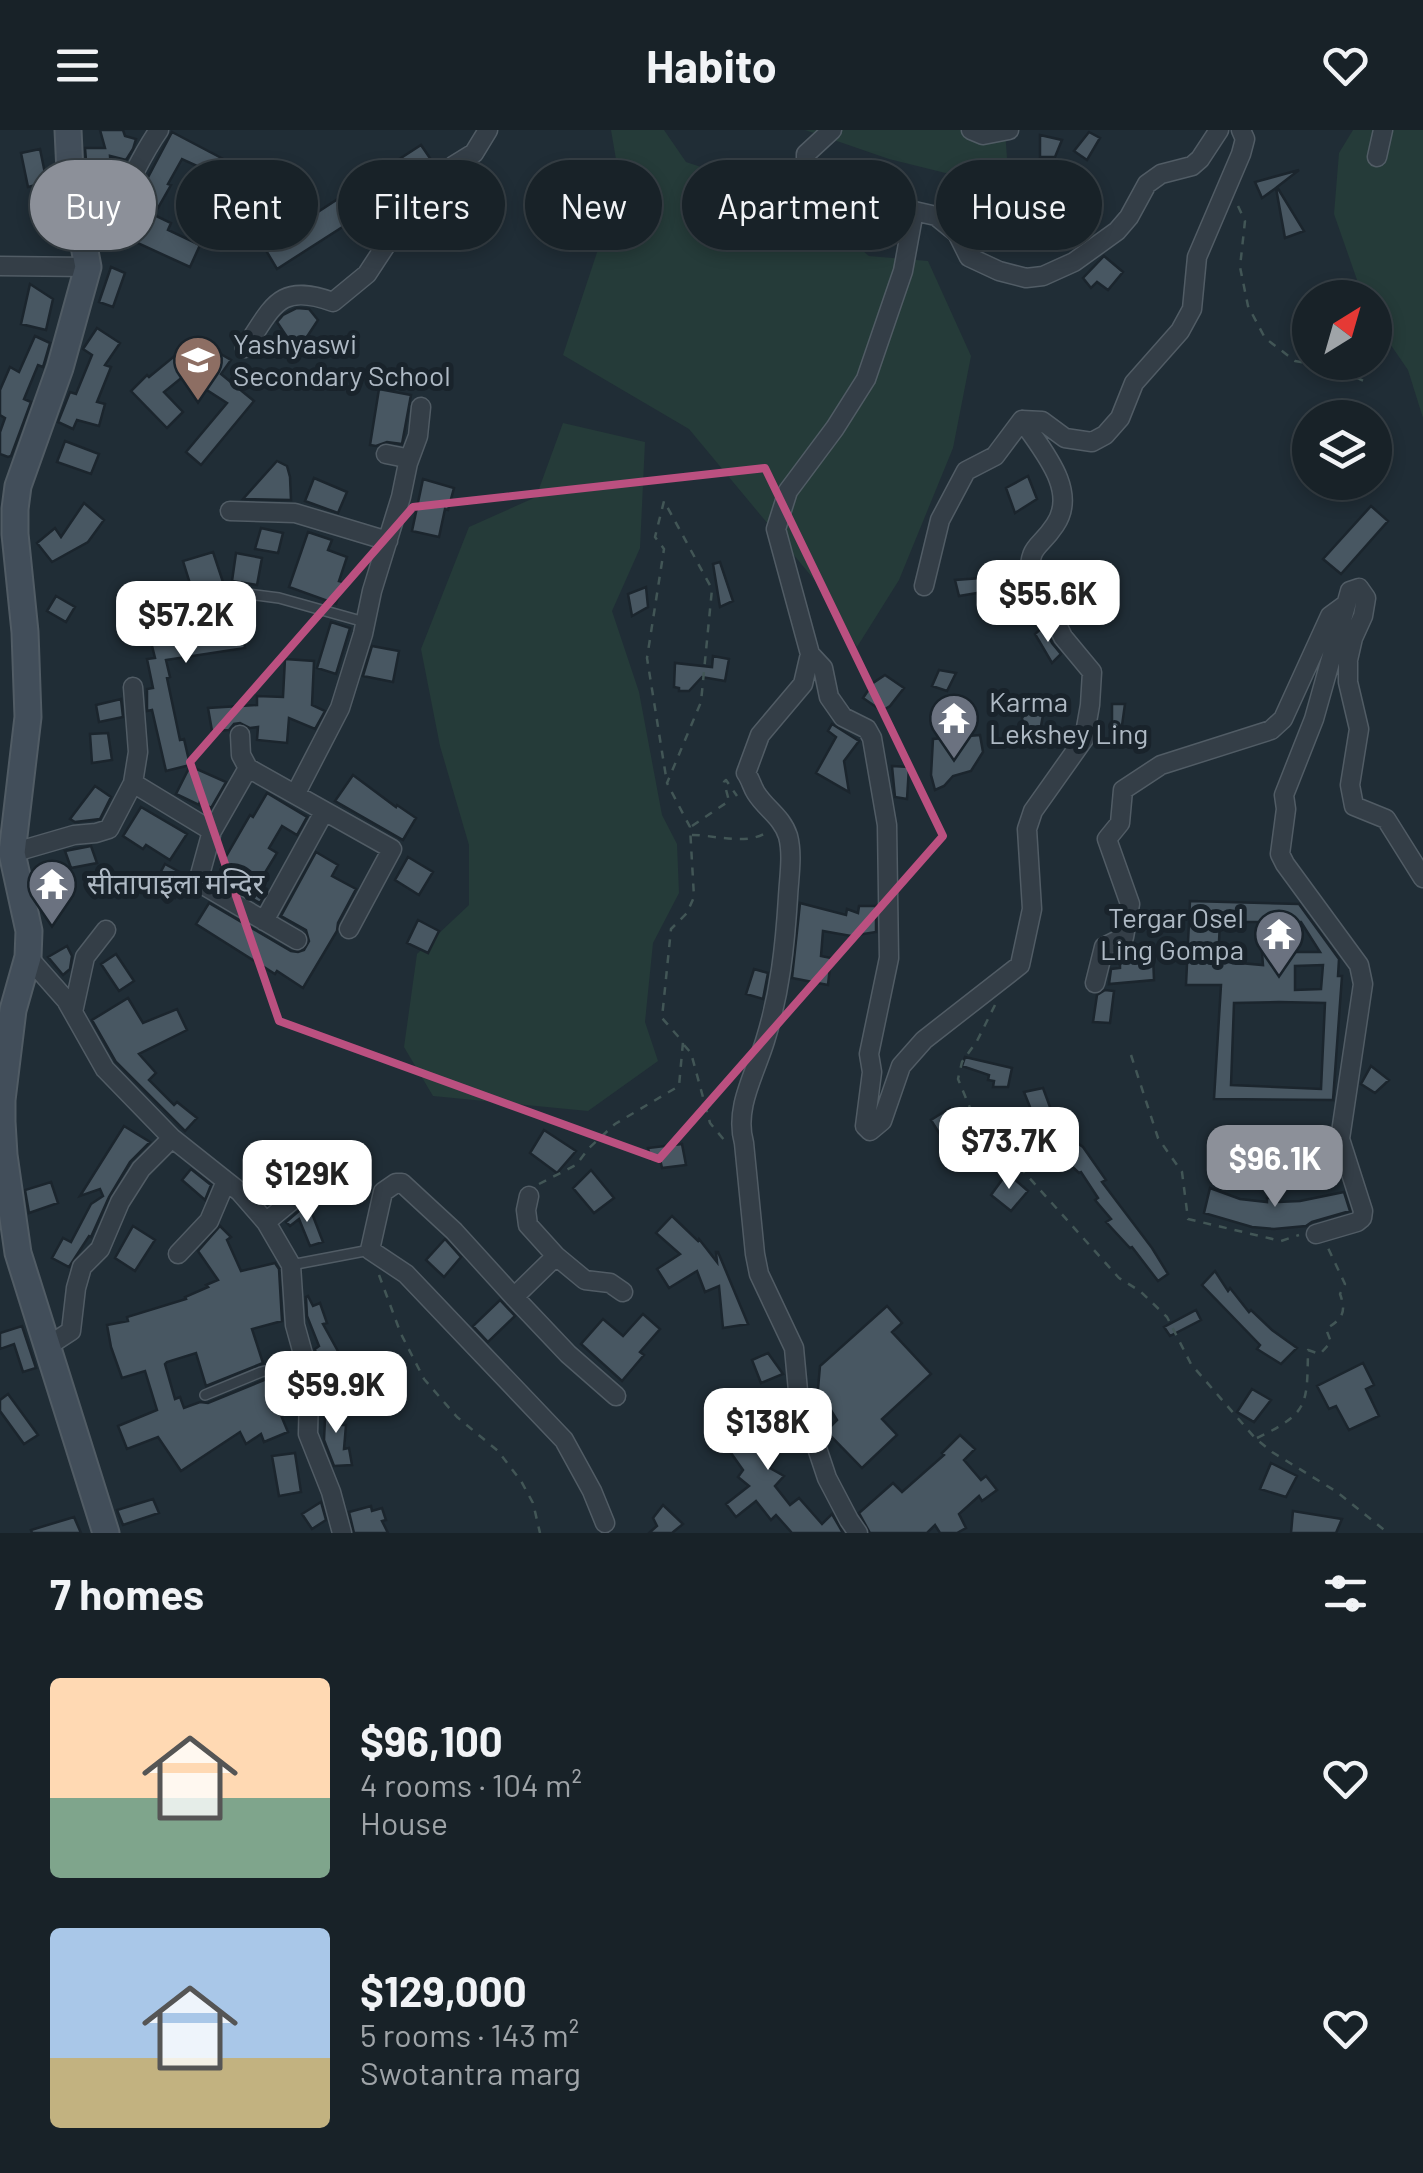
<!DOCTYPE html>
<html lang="en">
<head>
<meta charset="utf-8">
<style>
  body { margin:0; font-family:Barlow,"Noto Sans Devanagari",sans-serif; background:#252f34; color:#f1f3f6; height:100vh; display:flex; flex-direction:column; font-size:38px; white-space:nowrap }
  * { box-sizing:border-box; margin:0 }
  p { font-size:32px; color:#9fa4a8 }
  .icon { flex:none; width:55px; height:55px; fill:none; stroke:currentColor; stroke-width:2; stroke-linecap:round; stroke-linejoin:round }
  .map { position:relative; height:1403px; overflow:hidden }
  .sheet { display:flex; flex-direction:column; background:#182228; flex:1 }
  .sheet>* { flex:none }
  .banner { position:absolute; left:30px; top:30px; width:1365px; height:90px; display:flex; gap:20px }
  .needle { width:65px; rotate:37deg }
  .tools { position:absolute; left:1292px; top:150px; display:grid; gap:20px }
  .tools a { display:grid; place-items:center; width:100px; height:100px; border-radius:50%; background:#182228; box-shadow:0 5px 15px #0003,0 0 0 2px #363f45; font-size:50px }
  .price { position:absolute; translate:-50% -85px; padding:0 22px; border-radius:20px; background:#fff; color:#222; font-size:32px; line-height:65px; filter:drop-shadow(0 2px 5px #0008) }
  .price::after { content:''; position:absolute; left:50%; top:60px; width:30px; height:22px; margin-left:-15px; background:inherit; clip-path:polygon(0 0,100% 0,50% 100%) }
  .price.on { background:#8c9099; color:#fff }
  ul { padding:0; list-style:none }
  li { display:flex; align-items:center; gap:30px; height:250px; padding:0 50px }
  li span { display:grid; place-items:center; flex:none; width:280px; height:200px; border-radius:10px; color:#555 }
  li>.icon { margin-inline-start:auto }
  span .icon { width:120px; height:120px; fill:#fffc; stroke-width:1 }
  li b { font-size:42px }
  h2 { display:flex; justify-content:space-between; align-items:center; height:120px; padding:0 50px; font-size:42px }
  .tag { padding:0 35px; border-radius:45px; background:#182228; box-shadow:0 5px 15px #0003,0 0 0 2px #363f45; font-size:35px; line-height:90px }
  .tag.on { background:#8c9099; color:#fff }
  header { display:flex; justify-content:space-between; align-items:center; height:130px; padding:0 50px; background:#182228; font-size:45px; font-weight:700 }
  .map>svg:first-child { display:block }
</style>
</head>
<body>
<header><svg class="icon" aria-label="menu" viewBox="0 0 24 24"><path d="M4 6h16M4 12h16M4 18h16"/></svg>Habito<svg class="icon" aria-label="heart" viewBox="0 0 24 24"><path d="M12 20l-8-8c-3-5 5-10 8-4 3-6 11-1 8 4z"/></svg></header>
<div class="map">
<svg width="1423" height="1403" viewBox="0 0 1423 1403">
  <rect width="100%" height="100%" fill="#202d36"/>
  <path fill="#253b39" d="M611 0H664L686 32 803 71 869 126 928 131 971 226 953 318 899 450 857 517 822 459 689 299 563 225 620 53Z
    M805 0H1005L1007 28 990 54 889 29Z
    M1353 0H1423V288L1408 240 1375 192V168L1363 167 1334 84 1339 23Z
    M563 293 645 312 640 418 612 481 639 562 662 685 677 714 679 763 653 813 645 892 658 931 588 981 433 966 404 917 417 824 469 775V715L440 616 421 519 469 397 536 367Z"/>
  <path fill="#485762" stroke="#1b252d" stroke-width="2.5" fill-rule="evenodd" d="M100 0H123L125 6 136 9 133 19 126 30 110 26 111 42H87L85 18H105Z
    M172 2 227 31 219 46 182 29 168 54 171 55 154 85 171 93 168 100 200 115 190 137 118 104Z
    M1089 2 1100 8 1087 30 1074 21Z
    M1040 5 1062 10 1055 27H1040Z
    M421 15 436 37 277 139 264 117Z
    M40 19 47 53 55 51 59 72 44 75 40 54 28 57 21 23Z
    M1299 40 1277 57 1304 101 1285 108 1276 58 1262 68 1255 52Z
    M1104 126 1123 142 1108 160 1097 152 1091 158 1083 148Z
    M111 137 125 143 113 177 99 172Z
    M30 154 53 169 46 200 21 194Z
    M297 178 309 179 318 190 297 222 277 192 283 185Z
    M97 198 120 213 105 235 111 237 97 272 105 274 99 296 77 290 73 299 58 292 70 262 76 264 92 225 83 219Z
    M35 206 50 213 43 237 38 235 24 269 31 272 11 326 8 327 0 324V302L5 288 0 285V260L10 237 19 242Z
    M219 223 231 230 221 244 254 271 201 335 186 322 227 273 199 255Z
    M177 224 190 241 164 262 183 282 167 298 131 261 147 245 149 247Z
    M379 259 411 265 402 314 387 312 376 316 370 315Z
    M65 311 99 324 91 344 57 332Z
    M277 331 287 336 290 347 291 370 243 369Z
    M1028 346 1037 369 1015 383 1006 358Z
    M314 348 347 362 338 383 305 371Z
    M423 349 454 358 448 380 445 379 439 407 412 401Z
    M84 373 104 390 88 412 52 432 37 413 55 398 61 407Z
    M1371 376 1388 391 1341 444 1323 429Z
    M261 398 283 403 278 423 255 419Z
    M308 402 332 410 328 420 347 427 339 451 343 452 336 474 289 457Z
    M213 422 223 452 192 460 183 431Z
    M236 423 262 428 257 455 232 451Z
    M720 432 733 471 720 477 713 434Z
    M995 447 977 463 959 466 955 450Z
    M646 457 648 477 632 486 628 464Z
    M56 466 75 477 66 492 47 481Z
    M238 474 245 518 166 530 170 547 167 548 180 610 184 609 190 635 166 641 152 580 147 581V559L153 558 147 529 155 528 147 496 179 489V484Z
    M331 492 350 498 336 544 317 538Z
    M1044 496 1052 513 1061 524 1052 533 1035 504Z
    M372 516 399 521 393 552 363 546Z
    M713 526 729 529 725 551 702 547 689 561H679V558L674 557 675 533 712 537Z
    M285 529 314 531 312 575 325 581 315 599 289 588 287 613 257 610 258 597 250 598 240 593 234 594 229 600 212 601 208 578 257 575V566L283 567Z
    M939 540 956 543 947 561 932 556Z
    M885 545 904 558 890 576 882 581 863 568 873 553Z
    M121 569 123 587 99 592 96 575Z
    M1034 572 1045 574 1041 596 1024 598 1022 588Z
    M1112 574H1125L1120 610 1112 609Z
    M832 594 859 611 844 631 849 662 816 643 836 607 828 601Z
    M108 603 112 630 92 633 90 604Z
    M980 605 983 622 971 641 953 646 944 656 935 660 931 645 933 609Z
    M190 636 226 652 211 678 200 671 199 675 176 664Z
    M892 636 909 637 907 669 895 667Z
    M353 645 396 677 397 675 416 688 403 710 335 671Z
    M95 656 111 667 100 689 75 692 70 689Z
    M267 663 307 687 297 705 282 696 269 718 277 723 258 754 267 759 260 773 235 759 241 748 221 735 250 685 253 687Z
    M141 677 187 704 170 730 146 715 143 719 123 706Z
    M91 716 97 733 71 738 65 721Z
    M316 722 338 735 332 746 356 759 338 793 337 801 303 858 277 841 275 844 196 794 209 773 291 821 298 822 304 820 309 811 306 800 281 786Z
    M408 727 433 742 419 765 395 750Z
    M165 734 187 746 175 768 153 756Z
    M57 753 64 772 41 780 37 760Z
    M1190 771 1299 774 1339 829 1338 846H1342L1333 970 1214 969 1221 855H1186ZM1220 792H1301L1320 822H1262L1263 835 1218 831ZM1323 835 1321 859 1295 860V836ZM1279 872 1325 873 1321 959 1231 955 1234 873Z
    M800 773 846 785 847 779 858 783 859 776H876V802L851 806 823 801 821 826 831 828 828 855 792 848Z
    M418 790 439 801 428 823 407 813Z
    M67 816 72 826 70 839 63 845 48 827Z
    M116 824 134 851 119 861 101 834Z
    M1120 825 1153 826 1154 850 1109 854 1111 839 1120 838Z
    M754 839 768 843 763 869 746 864Z
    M1105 860 1114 861 1110 893 1093 892 1097 865Z
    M128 868 143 893 177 879 187 900 139 924 156 943 149 950 174 975 177 972 197 988 185 1001 116 932 92 890Z
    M965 927 1012 938 1008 957H993L994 951 988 950 989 945 962 936Z
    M1371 936 1389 950 1375 963 1361 954Z
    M1043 958 1050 977 1032 982 1024 962Z
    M950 978 958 993 939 1003 931 990Z
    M124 996 150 1012 130 1032 109 1067 91 1107 89 1106 69 1137 52 1128 63 1108 71 1112 91 1074 103 1066 100 1059 80 1066Z
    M1056 998 1083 1017 1106 1050 1102 1052 1152 1118 1168 1144 1158 1151 1132 1117 1130 1118 1106 1092 1111 1089 1095 1070 1098 1068 1081 1042 1079 1043 1045 1011Z
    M544 1000 576 1021 557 1043 530 1023Z
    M682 1014 686 1035 662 1038 660 1029 651 1030 648 1018Z
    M191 1039 211 1055 205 1070 182 1050Z
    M591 1040 614 1068 594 1083 573 1058Z
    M1007 1043 1028 1061 1011 1081 991 1065Z
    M51 1052 58 1073 29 1083 25 1060Z
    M1210 1058 1240 1069 1267 1072V1068H1279V1072L1300 1071 1344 1062 1350 1081 1312 1092 1306 1096 1274 1099 1252 1097 1204 1083Z
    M308 1073 323 1112 310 1116 299 1089 290 1096 286 1092Z
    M672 1086 698 1111 699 1109 717 1132 716 1122H718L748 1194 723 1198 719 1156 705 1162 697 1141 669 1158 657 1139 680 1124 656 1103Z
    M133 1096 155 1110 135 1141 115 1128Z
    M220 1096 231 1107 227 1110 241 1141 275 1133 279 1139 282 1191 252 1199 263 1233 206 1256 196 1223 167 1232 165 1234 175 1269 180 1267 184 1278 200 1272 208 1273 269 1248 280 1269 275 1271 288 1302 264 1312 261 1304 246 1314 240 1302 181 1341 158 1307 127 1319 118 1296 157 1280 145 1241 122 1248 111 1217 107 1195 128 1191 127 1187 186 1169 185 1167 208 1157 206 1155 218 1150 198 1121Z
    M445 1109 461 1127 444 1147 426 1130Z
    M1215 1141 1228 1161 1230 1158 1249 1182 1251 1180 1272 1200 1297 1218 1281 1234 1257 1219 1260 1215 1202 1155Z
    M308 1166 313 1176 320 1173 327 1193 323 1194 345 1234 319 1240 315 1219 319 1216 307 1186 306 1167Z
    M500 1170 515 1186 488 1212 473 1196Z
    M887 1176 902 1193 892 1202 931 1244 882 1289 897 1305 862 1338 826 1301 837 1290 818 1259 820 1236Z
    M1196 1180 1201 1190 1170 1206 1164 1197Z
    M643 1184 660 1199 640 1222 644 1225 622 1251 581 1214 603 1189 623 1206Z
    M22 1196 36 1238 23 1242 14 1214 0 1219V1203Z
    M768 1223 783 1244 761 1253 752 1230Z
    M1363 1233 1374 1255 1366 1259 1379 1286 1349 1300 1336 1276 1329 1279 1317 1256Z
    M1252 1259 1271 1270 1254 1292 1237 1282Z
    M8 1264 38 1305 24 1314 0 1281V1270Z
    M326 1268 339 1269 334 1295H346L344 1319 349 1318 352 1335 334 1336 324 1310Z
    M776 1269 790 1288 766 1306 783 1317 770 1338 784 1346 775 1356 790 1375 799 1368 822 1394 832 1384 843 1403H792L776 1385 771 1390 756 1371 736 1387 726 1374 749 1356 738 1347 743 1340 719 1306 740 1292 742 1295Z
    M960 1305 975 1319 964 1330 981 1350 986 1346 997 1360 982 1371 979 1366 959 1384 966 1398 957 1403H940L935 1395 927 1403H870L859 1383 893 1353 902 1362 944 1325 942 1323Z
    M295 1323 301 1362 279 1366 272 1326Z
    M1271 1333 1297 1346 1286 1367 1260 1359Z
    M153 1369 159 1383 123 1395 117 1380Z
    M321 1372 326 1390 312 1399 302 1384Z
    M663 1375 683 1394 672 1403H649L657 1396 653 1388Z
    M371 1376 372 1381 382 1378 386 1390 382 1391 388 1403H354L349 1382Z
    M1293 1381 1342 1389 1336 1403H1291Z
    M74 1387 81 1403H32L31 1400Z"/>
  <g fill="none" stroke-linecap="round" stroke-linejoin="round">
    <g stroke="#515c65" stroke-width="12">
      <path id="service" d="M182 470 232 462 279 468 361 491 363 494
        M291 1135 370 1120
        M205 1265 261 1242 305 1231"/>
    </g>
    <g stroke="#515c65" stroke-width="21">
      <path id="minor" d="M832 0 806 24V37L814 47 914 81 936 86 957 103 969 127 999 141 1026 148 1043 146 1074 132 1117 101 1129 87 1147 54 1161 44 1192 36 1200 29 1219 0
        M971 0 983 5 1009 0
        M1377 27 1383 0
        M81 112C126 76 129 43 159 0
        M0 136 88 137
        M245 218C273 177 278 152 333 172L367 144 388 112 404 94 445 63 453 36 474 23 488 0
        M1022 290 1042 291 1065 308 1092 312 1105 305 1120 288 1134 253 1180 201 1192 179 1197 127 1241 24 1245 9 1241 0
        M386 324 401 327 408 333
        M230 381 295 383 388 411
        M810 524 823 538 829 567 843 587 867 599 872 608 887 695 889 828 869 924 872 942 865 996 870 1001 882 991 901 936 924 910 1020 835 1032 779 1027 699 1033 681 1084 609 1090 575 1092 542 1063 507 1043 465 1029 449C1030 412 1038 421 1055 395 1079 360 1041 319 1022 290L995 326 966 341 940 390 924 456
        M240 605 241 625 248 638 392 719 349 799
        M248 638 212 701 198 752 297 810
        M133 653 138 622 133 557
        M296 663 340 578 363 504 372 461 401 367 408 333 418 306 421 277
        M12 723 74 705 96 703 109 699 133 653 212 701
        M264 791 324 682
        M28 827 66 870 105 939 172 1008 240 1062 266 1092 291 1135 295 1195 305 1231 309 1262 308 1304 331 1362 342 1403
        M1095 853 1104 817 1124 807 1130 774 1107 709 1120 693 1123 660 1161 635 1271 600 1283 589 1330 486 1345 475
        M73 882 85 827 106 800
        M529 1066 526 1080 528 1095 556 1126 585 1150 610 1153 623 1162
        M266 1092 301 1063 341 1039 348 1025
        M1316 1104 1357 1092 1362 1088 1363 1081 1340 1009 1363 854 1359 835 1285 734 1280 724 1286 679 1284 665 1314 589 1350 461 1359 458 1366 468 1363 486 1353 508 1348 530V552L1359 599 1350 655 1354 676 1386 689 1423 748
        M178 1124 209 1091 226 1051
        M556 1126 514 1167 454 1101 402 1053H396L383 1062 370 1120 406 1144 564 1310 592 1361 605 1393
        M514 1167 568 1224 616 1266
        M48 1216 71 1201 76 1158 82 1137 100 1119 120 1072 141 1039 172 1008
        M858 1403 849 1390 827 1348 798 1261 794 1218 759 1144 755 1124 744 1013C734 978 755 944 765 911 780 863 785 816 788 767 789 747 793 725 788 706 782 687 766 679 756 663 752 657 751 650 746 643L760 605 803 554 810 524 776 399 788 361 835 298 866 249 903 141 914 81"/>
    </g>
    <g stroke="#515c65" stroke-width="29">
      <path id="secondary" d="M68 0 70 42 88 137 60 238 18 356 15 379V404L25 502 28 587 12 723 29 801 28 827 13 880 2 970V992L4 1025 18 1123 106 1403"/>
    </g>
    <path stroke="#425656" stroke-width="2.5" stroke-dasharray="8 8" stroke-linecap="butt" d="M1238 76 1245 91 1240 137 1248 176 1265 208 1295 231 1335 238 1364 251
      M692 696 729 671 724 652 726 650 737 666
      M692 705C716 705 746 716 767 702
      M995 875 977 911 962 932 958 949 973 985 1119 1148 1140 1161 1167 1187 1191 1234 1255 1308 1272 1322 1337 1362 1388 1403
      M684 915 691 923 710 993 725 1011
      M1131 925 1158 1008 1182 1042 1188 1089 1281 1111 1299 1105
      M539 1054 576 1035 589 1018 615 994 679 956 683 912 662 888 671 799 687 783 694 767 690 697 667 653 701 572 712 459 664 371 655 407 664 419 647 528 667 653
      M379 1145 401 1204 424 1249 457 1287 498 1321 521 1351 533 1373 540 1403
      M1257 1308C1309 1283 1307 1275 1308 1220L1320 1224 1331 1212 1326 1199C1342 1189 1347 1183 1340 1164L1345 1154 1328 1118"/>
    <use href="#service" stroke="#343e47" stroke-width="9"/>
    <use href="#minor" stroke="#343e47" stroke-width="18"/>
    <use href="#secondary" stroke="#424e5a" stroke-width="25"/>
  </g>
  <path fill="none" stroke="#bb5080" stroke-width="8" stroke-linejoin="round" d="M765 338 943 706 659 1029 279 891 190 632 413 377Z"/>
  <defs>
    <g id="school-pin" transform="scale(2.5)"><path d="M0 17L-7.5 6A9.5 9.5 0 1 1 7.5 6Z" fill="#8d6e63" stroke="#19232b"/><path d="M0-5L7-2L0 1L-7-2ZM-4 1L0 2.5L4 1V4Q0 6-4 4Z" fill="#fff"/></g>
    <g id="temple-pin" transform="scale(2.5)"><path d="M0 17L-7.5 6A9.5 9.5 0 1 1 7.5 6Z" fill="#6b7280" stroke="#19232b"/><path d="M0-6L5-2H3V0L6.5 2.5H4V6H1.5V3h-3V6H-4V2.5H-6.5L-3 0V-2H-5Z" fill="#fff"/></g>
  </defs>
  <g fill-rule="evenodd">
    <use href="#school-pin" x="198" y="230"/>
    <use href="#temple-pin" x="954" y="588"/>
    <use href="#temple-pin" x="52" y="754"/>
    <use href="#temple-pin" x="1279" y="804"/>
  </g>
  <g text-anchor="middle" stroke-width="10" stroke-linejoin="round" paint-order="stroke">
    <g font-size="28" fill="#aeb9c4" stroke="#19232b" text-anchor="start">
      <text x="233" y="224">Yashyaswi<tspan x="233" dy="32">Secondary School</tspan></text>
      <text x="989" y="582">Karma<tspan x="989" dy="32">Lekshey Ling</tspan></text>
      <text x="87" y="764">सीतापाइला मन्दिर</text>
      <text x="1244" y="798" text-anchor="end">Tergar Osel<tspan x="1244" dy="32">Ling Gompa</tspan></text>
    </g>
  </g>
</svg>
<div class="tools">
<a><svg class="needle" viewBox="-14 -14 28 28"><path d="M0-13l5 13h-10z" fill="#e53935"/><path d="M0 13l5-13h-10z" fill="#9fa4a8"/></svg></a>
<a><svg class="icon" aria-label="layers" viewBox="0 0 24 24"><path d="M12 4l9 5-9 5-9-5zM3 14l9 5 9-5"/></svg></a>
</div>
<b class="price" style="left:1048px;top:515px">$55.6K</b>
<b class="price" style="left:186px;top:536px">$57.2K</b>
<b class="price" style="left:1009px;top:1062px">$73.7K</b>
<b class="price on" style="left:1275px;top:1080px">$96.1K</b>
<b class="price" style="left:307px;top:1095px">$129K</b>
<b class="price" style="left:336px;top:1306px">$59.9K</b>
<b class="price" style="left:768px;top:1343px">$138K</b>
<div class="banner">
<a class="tag on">Buy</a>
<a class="tag">Rent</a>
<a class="tag">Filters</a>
<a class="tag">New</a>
<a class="tag">Apartment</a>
<a class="tag">House</a>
</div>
</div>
<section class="sheet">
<h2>7 homes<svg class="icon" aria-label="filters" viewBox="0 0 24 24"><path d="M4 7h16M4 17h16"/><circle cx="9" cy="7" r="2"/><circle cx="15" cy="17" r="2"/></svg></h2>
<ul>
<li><span style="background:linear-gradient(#ffd9b3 60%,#7fa58c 0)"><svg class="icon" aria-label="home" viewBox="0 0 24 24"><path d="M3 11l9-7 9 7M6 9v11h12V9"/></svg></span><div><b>$96,100</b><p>4 rooms · 104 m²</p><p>House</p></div><svg class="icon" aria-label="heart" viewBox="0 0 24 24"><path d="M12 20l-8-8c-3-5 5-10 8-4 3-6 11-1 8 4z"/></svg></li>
<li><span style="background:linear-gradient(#a9c7e8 65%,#c2b280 0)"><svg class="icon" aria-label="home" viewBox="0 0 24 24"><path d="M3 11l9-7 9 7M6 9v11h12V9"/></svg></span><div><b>$129,000</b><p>5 rooms · 143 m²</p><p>Swotantra marg</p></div><svg class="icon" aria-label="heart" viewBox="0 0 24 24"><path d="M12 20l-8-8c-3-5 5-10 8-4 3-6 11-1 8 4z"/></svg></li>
</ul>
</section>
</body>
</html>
